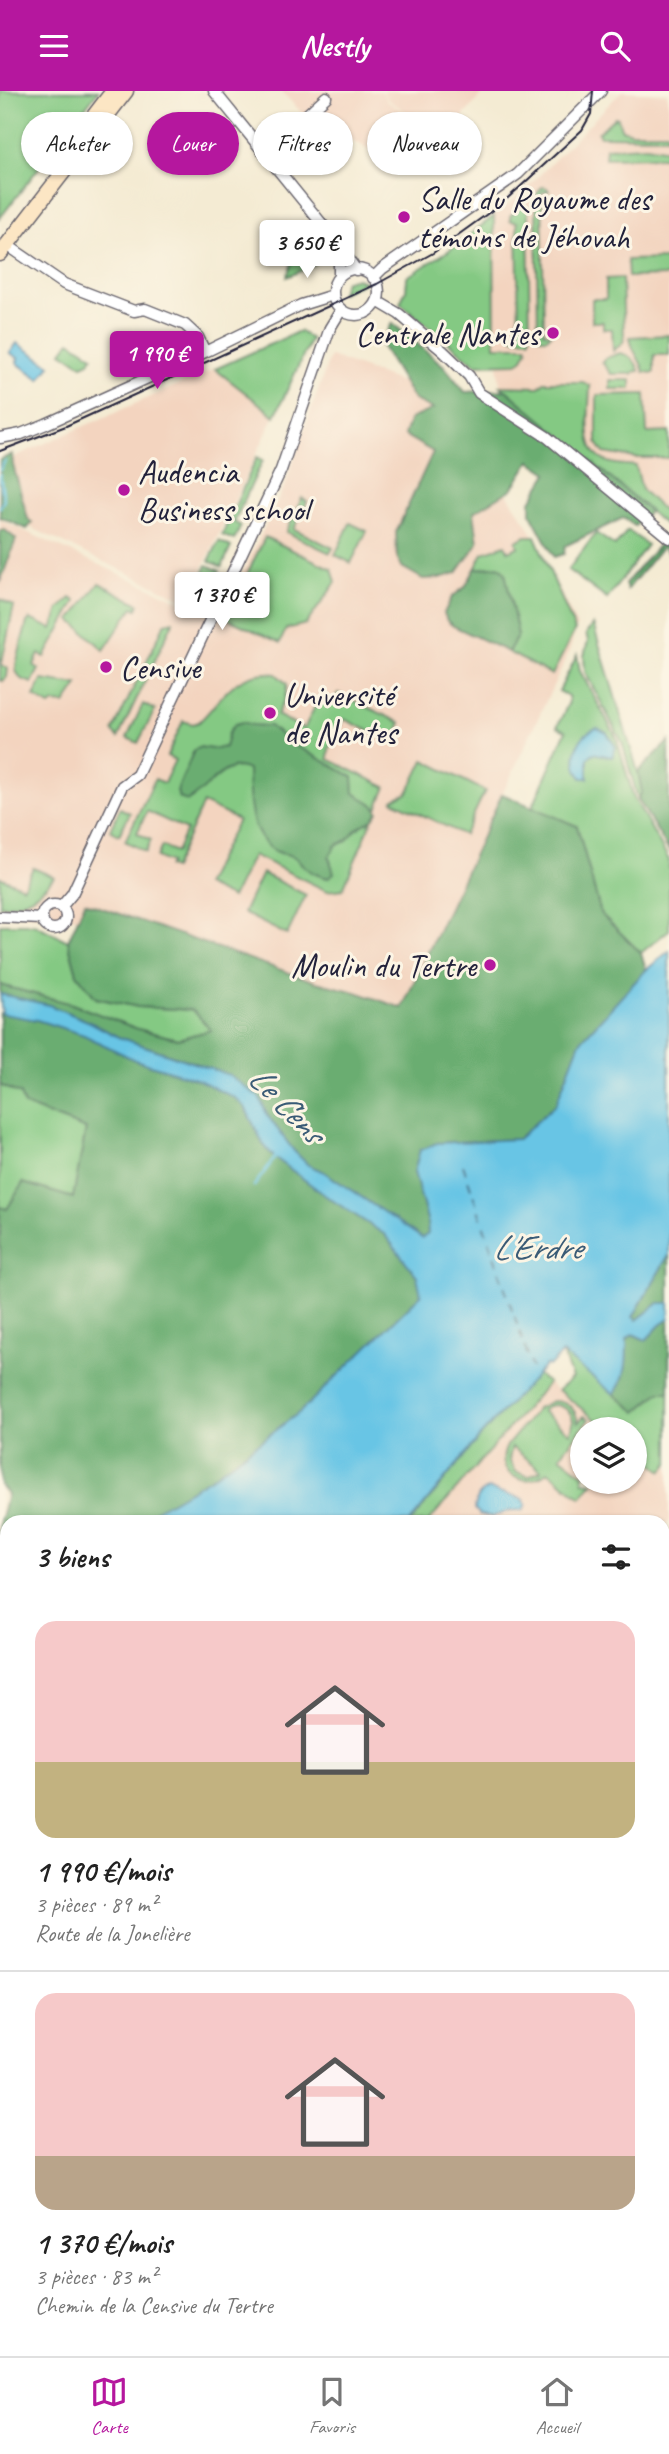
<!DOCTYPE html>
<html lang="fr">
<head>
<meta charset="utf-8">
<style>
  body { margin:0; font-family:Caveat,sans-serif; background:#f2f2f2; color:#222; height:100vh; display:flex; flex-direction:column; font-size:26px; white-space:nowrap }
  * { box-sizing:border-box; margin:0 }
  p { font-size:23px; color:#767676 }
  .icon { flex:none; width:38px; height:38px; fill:none; stroke:currentColor; stroke-width:2; stroke-linecap:round; stroke-linejoin:round }
  .map { position:relative; flex:1; overflow:hidden }
  .panel { position:absolute; left:0px; top:1424px; width:670px; height:842px; display:flex; flex-direction:column; background:#fff; border-radius:21px 21px 0 0; box-shadow:0 2px 5px #0004 }
  .panel>* { flex:none }
  .hud { position:absolute; left:21px; top:21px; width:628px; height:63px; display:flex; gap:14px }
  .fabs { position:absolute; left:570px; top:1326px; display:grid; gap:14px }
  .fabs a { display:grid; place-items:center; width:77px; height:77px; border-radius:50%; background:#fff; box-shadow:0 2px 5px #0004; font-size:35px }
  .price { position:absolute; translate:-50% -60px; padding:0 16px; border-radius:7px; background:#fff; color:#222; font-size:23px; line-height:46px; filter:drop-shadow(0 2px 4px #0008) }
  .price::after { content:''; position:absolute; left:50%; top:42px; width:21px; height:16px; margin-left:-10px; background:inherit; clip-path:polygon(0 0,100% 0,50% 100%) }
  .price.on { background:#b5179e; color:#fff }
  ul { padding:0; list-style:none }
  li { display:grid; align-content:center; gap:14px; height:371px; padding:0 35px }
  li+li { border-top:2px solid #e0e0e0 }
  li span { display:grid; place-items:center; height:217px; border-radius:21px; color:#555 }
  li>.icon { margin-inline-start:auto }
  span .icon { width:126px; height:126px; fill:#fffc; stroke-width:1 }
  li b { font-size:30px }
  h2 { display:flex; justify-content:space-between; align-items:center; height:84px; padding:0 35px; font-size:30px }
  .tag { padding:0 24px; border-radius:32px; background:#fff; box-shadow:0 2px 5px #0004; font-size:24px; line-height:63px }
  .tag.on { background:#b5179e; color:#fff }
  header { display:flex; justify-content:space-between; align-items:center; height:91px; padding:0 35px; background:#b5179e; color:#fff; font-size:32px; font-weight:700 }
  .tabs { display:flex; justify-content:space-around; align-items:center; height:98px; border-top:2px solid #e0e0e0; background:#fff; font-size:19px; color:#767676 }
  .tabs a { display:grid; justify-items:center; gap:4px }
  .tabs .on { color:#b5179e }
  .map>svg:first-child { display:block }
</style>
</head>
<body>
<header><svg class="icon" aria-label="menu" viewBox="0 0 24 24"><path d="M4 6h16M4 12h16M4 18h16"/></svg>Nestly<svg class="icon" aria-label="search" viewBox="0 0 24 24"><circle cx="10" cy="10" r="6"/><path d="M15 15l6 6"/></svg></header>
<div class="map">
<svg width="669" height="2265" viewBox="0 0 669 2265">
  <rect width="100%" height="100%" fill="#fcf5e5"/>
  <filter id="ink" filterUnits="userSpaceOnUse"><feTurbulence type="fractalNoise" baseFrequency=".0143" numOctaves="2"/><feDisplacementMap in="SourceGraphic" scale="14" xChannelSelector="R" yChannelSelector="G"/><feConvolveMatrix kernelMatrix="1 2 1 2 8 2 1 2 1" color-interpolation-filters="sRGB"/></filter>
  <filter id="wash" filterUnits="userSpaceOnUse"><feTurbulence type="fractalNoise" baseFrequency=".00686" numOctaves="4" result="noise"/><feDisplacementMap in="SourceGraphic" scale="28" xChannelSelector="R" yChannelSelector="G"/><feGaussianBlur stdDeviation="1.57" result="paint"/><feColorMatrix in="noise" values="0 0 0 0 0 0 0 0 0 0 0 0 0 0 0 0 0 1.4 0 .05"/><feComposite in="paint" operator="in"/></filter>
  <g filter="url(#wash)">
    <rect width="100%" height="100%" fill="#f4ebd3"/>
    <path fill="#f3d4bf" d="M281 0H382L387 10 434 40 403 83 389 76 364 55 308 28Z
      M383 0H485L442 50 433 43 436 40 388 9Z
      M622 0 667 3 669 11V437L500 295 498 273H475L400 212 406 199 407 186 448 160 519 105Z
      M300 240 311 248 187 510 13 428 5 370Z
      M330 265 442 306 528 434 577 535 569 561 402 917 356 901 316 891 85 811 78 826 0 822V429L220 528 285 394Z
      M548 1292 609 1339H583V1391H635V1359L662 1379 669 1372V1431L663 1434V1432H428Z"/>
    <path fill="#84c983" stroke="#53765f" stroke-width="2" fill-rule="evenodd" d="M0 0H98L0 127Z
      M615 26 618 27 621 38 631 41H667V46L600 45 598 42Z
      M647 55 669 59V66L605 67 606 57Z
      M542 96 547 97 549 100 542 101 544 241 551 243 547 247H540L538 240 536 104Z
      M522 114 528 117V119L530 248 513 247 512 242H519L517 131 510 130V125Z
      M494 125 495 255H527L528 258 522 269 517 272 475 273 400 212 406 199 407 186 448 160Z
      M306 133 323 156 314 174 287 186Z
      M669 168V185L628 186 627 169Z
      M357 187 365 191 341 202 345 190Z
      M622 187 624 246 623 252 613 260 612 238H603V231H592V208H606V188Z
      M300 240 311 248 275 325 215 278Z
      M669 244V264H654V282L644 281C641 268 631 260 630 246Z
      M70 250 93 265 89 271 82 274 62 261Z
      M620 262C631 265 636 270 639 280L633 281V283H611L602 271 606 267Z
      M610 289H631V298H610Z
      M544 291H583L590 295C590 318 580 363 608 371 617 374 627 374 636 375L642 399 669 425V437L500 295 539 296Z
      M645 303 647 342 669 341V367H636L604 362 597 352V304Z
      M257 366 263 369 234 431 241 435 234 449 222 444Z
      M302 407 307 411 294 438 333 457 330 462 286 441Z
      M350 432 367 440 351 472 335 464Z
      M628 439 647 454 607 508 568 479 596 442 615 455Z
      M526 445H535L575 539 552 584 508 561 518 544 499 475 475 478 483 462 505 454 508 460 518 456 516 450Z
      M265 446 332 478 336 491 306 533 286 538 280 552 226 527Z
      M219 450 231 456 222 476 209 470Z
      M207 474 220 480 211 498 199 492Z
      M99 492 139 513 137 518 133 516 104 559 71 529Z
      M71 507 76 510 45 566 39 563 34 574 39 578 32 592 21 588 16 580V574L27 531 30 528 52 538 59 518Z
      M0 508 14 515 1 575 8 577 7 586 3 590 0 589Z
      M173 530V531L118 647 113 640 165 532Z
      M593 533 638 681 642 701 638 708 622 651 585 581 584 565 588 550 586 543Z
      M577 564 580 580 616 646 634 707 669 769V839L641 862 601 823 577 735 532 717 566 640 557 636 569 611 568 605 559 600Z
      M266 582 276 583 287 593 285 607 277 624 304 638 321 603 334 609 338 602 401 632 392 651 344 628 329 658 328 668 386 696 343 798 327 800 253 764 232 807 205 794 238 729 203 712 173 778 168 776 170 772 157 766 162 755 176 761 186 739 147 720 137 742 151 749 146 761 125 750 155 688 164 692 175 669 167 665 183 630 193 633 199 631C221 610 231 584 266 582Z
      M42 589 78 594 65 613 54 612 50 615 34 606Z
      M143 613 155 619 138 652 127 647Z
      M424 669 485 700 464 744 393 710 394 708 408 702Z
      M120 717 130 722 119 744 110 739Z
      M33 777 54 786C38 805 25 813 0 815V786L23 796Z
      M262 782 306 804 287 844 243 822Z
      M0 833H34L68 850 77 883 96 907 138 916 193 919 212 939 178 948 138 939 72 913 0 894Z
      M0 994 20 1003 24 1014 86 1038 73 1107 23 1092 7 1119 0 1116Z
      M562 1262 660 1301H669V1372L662 1380 635 1359V1339H609L558 1299 572 1287Z
      M537 1283 548 1292 428 1431 410 1432 481 1344Z
      M552 1310C567 1310 576 1317 578 1332L584 1325 589 1328 560 1365 583 1383V1391L593 1392 581 1407 548 1380C525 1401 491 1381 508 1353L538 1317ZM556 1314C571 1317 577 1329 570 1342L542 1320 549 1315ZM512 1356 541 1379V1380L528 1385 516 1381 509 1368Z
      M0 1967 7 1975V2017L0 2014Z
      M0 2026 7 2028V2051L0 2073Z"/>
    <path fill="#6bad71" stroke="#466856" stroke-width="2" d="M392 232 444 275 465 301 506 299 650 420 635 435 623 427 565 455 564 463 554 466 531 423V410L548 382 530 370 512 398 474 421 478 452 457 482 440 487 423 488 402 476 397 466 396 441 433 361 404 344 410 328 433 318 414 309 381 254Z
      M12 363 13 374 28 428 32 432 27 438 0 426V369Z
      M0 439H5L16 448 0 492Z
      M669 442V463L663 455 627 499 625 493Z
      M499 475 505 481 518 544 508 561 453 535 447 530 444 522 452 506 465 496 475 478Z
      M243 631 252 634 270 635 289 651 353 686 354 702 374 714 378 720C373 731 368 730 360 736 349 742 352 750 336 754L329 766 334 782 328 787C319 785 310 782 304 775 301 773 299 769 296 767 290 763 281 763 275 760 248 744 249 706 248 679 225 666 206 702 187 710L179 707 177 700 194 659 200 656 212 658 225 656 229 641 235 633Z
      M669 650V760L638 708 642 701 638 681Z
      M502 703 577 735 601 823 641 862 646 879 580 951 556 1013 518 1048 437 1052 414 1081 427 1128 428 1143 422 1147 324 1081 308 1074 294 1060 267 1024 260 1007 195 972 118 946 90 931 49 914 0 903V894L72 913 138 938 178 948 211 939 193 919 138 916 96 907 77 883 68 850 85 811 316 891 356 901 402 917Z
      M0 922 37 929 85 944 135 969 199 989 236 1007 245 1016 263 1053 273 1065 326 1105 384 1143 417 1185 422 1203 300 1321 211 1387 136 1431 7 1432V1523L0 1533V1431L7 1403 0 1394V1116L7 1118 23 1092 73 1107 86 1038 24 1014 20 1003 0 994Z
      M669 1163V1212H659L637 1229 633 1226Z
      M669 1228V1301H660L637 1321 614 1303C627 1286 627 1270 627 1249L632 1243 646 1249 660 1234Z"/>
    <path fill="#67c5e5" stroke="#447490" stroke-width="2" d="M17 252 50 274 40 288 17 272 18 267 10 262Z
      M597 637 607 642 616 656 612 666 593 662 588 667V687H582C569 670 576 644 597 637Z
      M669 860V1163L633 1226 637 1229 659 1212H669V1228L660 1234 646 1249 633 1243 627 1248C627 1270 627 1286 614 1303L562 1262 550 1275 546 1274 481 1344 410 1431H136L211 1387 300 1321 421 1204 417 1185 384 1143 326 1105 273 1065 263 1053 245 1016 235 1007 199 989 135 969 84 944 37 929 2 923 0 903 49 914 90 931 118 946 229 984 260 1007 267 1024 294 1060 308 1074 324 1081 422 1147 428 1143 427 1128 414 1081 420 1059 437 1052 518 1048 556 1013 580 951 646 879Z
      M489 1398 523 1408 526 1414 523 1419 509 1420 492 1426 480 1424 475 1418C476 1408 479 1401 489 1398Z
      M7 1523V1732L0 1737V1533Z"/>
    <g fill="none" stroke-linecap="round" stroke-linejoin="round">
      <path stroke="#67c5e5" stroke-width="2.5" d="M0 379 5 370
        M0 384 4 409 0 416
        M254 1095 277 1064"/>
      <path stroke="#3a5b76" stroke-width="2" stroke-dasharray="9 7" stroke-linecap="butt" d="M463 1074 532 1277"/>
    </g>
  </g>
  <g filter="url(#ink)">
    <g fill="none" stroke-linecap="round" stroke-linejoin="round">
      <g stroke="#6c6870" stroke-width="13">
        <path id="minor" d="M214 0 339 154 356 179
          M265 62 326 6
          M7 154 64 193 134 220 145 218 185 234 198 246 205 261
          M334 154 339 173V186
          M333 201a23 23 0 1 1 46 0a23 23 0 1 1-46 0Z
          M373 187 382 178 518 83 601 0
          M377 210 399 223 443 260 469 285 479 302 547 346 669 447
          M0 347 21 343 46 333 205 261 301 214 333 204
          M42 826a12 12 0 1 1 24 0a12 12 0 1 1-24 0Z
          M61 816 72 803 122 695 137 684 281 379 330 237 341 219
          M0 826 42 828
          M663 1652H669
          M0 1775 7 1773
          M663 1864 669 1871
          M663 2044 669 2051
          M0 2169 7 2164
          M461 2259 466 2265
          M149 2265 150 2259
          M542 2265 544 2259
          M630 2265 631 2259"/>
      </g>
      <g stroke="#6c6870" stroke-width="15">
        <path id="tertiary" d="M663 1749 669 1744"/>
      </g>
      <g stroke="#6c6870" stroke-width="17">
        <path id="secondary" d="M87 34 113 0
          M0 163 126 0"/>
      </g>
      <g stroke="#6c6870" stroke-width="18">
        <path id="primary" d="M0 2112 7 2114
          M233 2259 241 2265"/>
      </g>
      <use href="#minor" stroke="#fff" stroke-width="10"/>
      <use href="#tertiary" stroke="#fff" stroke-width="12"/>
      <use href="#secondary" stroke="#fce6c4" stroke-width="14"/>
      <use href="#primary" stroke="#f7c06c" stroke-width="16"/>
      <path stroke="#22223b" stroke-width="2" d="M0 360 66 335 377 193 433 162 501 113 520 96 582 39 591 23 593 0"/>
    </g>
  </g>
  <g fill="#b5179e" stroke="#fcf5e5" stroke-width="2.5">
    <circle cx="404" cy="126" r="7"/>
    <circle cx="553" cy="242" r="7"/>
    <circle cx="124" cy="399" r="7"/>
    <circle cx="106" cy="576" r="7"/>
    <circle cx="270" cy="622" r="7"/>
    <circle cx="490" cy="874" r="7"/>
  </g>
  <g text-anchor="middle" stroke-width="6" stroke-linejoin="round" paint-order="stroke">
    <g font-size="33" fill="#22223b" stroke="#fcf5e5" text-anchor="start">
      <text x="418" y="119">Salle du Royaume des<tspan x="418" dy="38">témoins de Jéhovah</tspan></text>
      <text x="539" y="254" text-anchor="end">Centrale Nantes</text>
      <text x="138" y="392">Audencia<tspan x="138" dy="38">Business school</tspan></text>
      <text x="120" y="588">Censive</text>
      <text x="284" y="615">Université<tspan x="284" dy="38">de Nantes</tspan></text>
      <text x="476" y="886" text-anchor="end">Moulin du Tertre</text>
    </g>
    <g font-size="35" font-style="italic" fill="#3a5b76" stroke="#fcf5e5">
      <text transform="translate(287 1013) rotate(46)" y="12">Le Cens</text>
      <text x="537" y="1168">L'Erdre</text>
    </g>
  </g>
</svg>
<div class="fabs">
<a><svg class="icon" aria-label="layers" viewBox="0 0 24 24"><path d="M12 4l9 5-9 5-9-5zM3 14l9 5 9-5"/></svg></a>
</div>
<b class="price" style="left:307px;top:189px">3 650 €</b>
<b class="price on" style="left:157px;top:300px">1 990 €</b>
<b class="price" style="left:222px;top:541px">1 370 €</b>
<div class="hud">
<a class="tag">Acheter</a>
<a class="tag on">Louer</a>
<a class="tag">Filtres</a>
<a class="tag">Nouveau</a>
</div>
<section class="panel">
<h2>3 biens<svg class="icon" aria-label="filters" viewBox="0 0 24 24"><path d="M4 7h16M4 17h16"/><circle cx="9" cy="7" r="2"/><circle cx="15" cy="17" r="2"/></svg></h2>
<ul>
<li><span style="background:linear-gradient(#f6c9c9 65%,#c2b280 0)"><svg class="icon" aria-label="home" viewBox="0 0 24 24"><path d="M3 11l9-7 9 7M6 9v11h12V9"/></svg></span><div><b>1 990 €/mois</b><p>3 pièces · 89 m²</p><p>Route de la Jonelière</p></div></li>
<li><span style="background:linear-gradient(#f6c9c9 75%,#b9a48a 0)"><svg class="icon" aria-label="home" viewBox="0 0 24 24"><path d="M3 11l9-7 9 7M6 9v11h12V9"/></svg></span><div><b>1 370 €/mois</b><p>3 pièces · 83 m²</p><p>Chemin de la Censive du Tertre</p></div></li>
</ul>
</section>
</div>
<nav class="tabs">
<a class="on"><svg class="icon" aria-label="map" viewBox="0 0 24 24"><path d="M3 6l6-2 6 2 6-2v14l-6 2-6-2-6 2zM9 4v14M15 6v14"/></svg>Carte</a>
<a><svg class="icon" aria-label="saved" viewBox="0 0 24 24"><path d="M7 4h10v16l-5-4-5 4z"/></svg>Favoris</a>
<a><svg class="icon" aria-label="home" viewBox="0 0 24 24"><path d="M3 11l9-7 9 7M6 9v11h12V9"/></svg>Accueil</a>
</nav>
</body>
</html>
